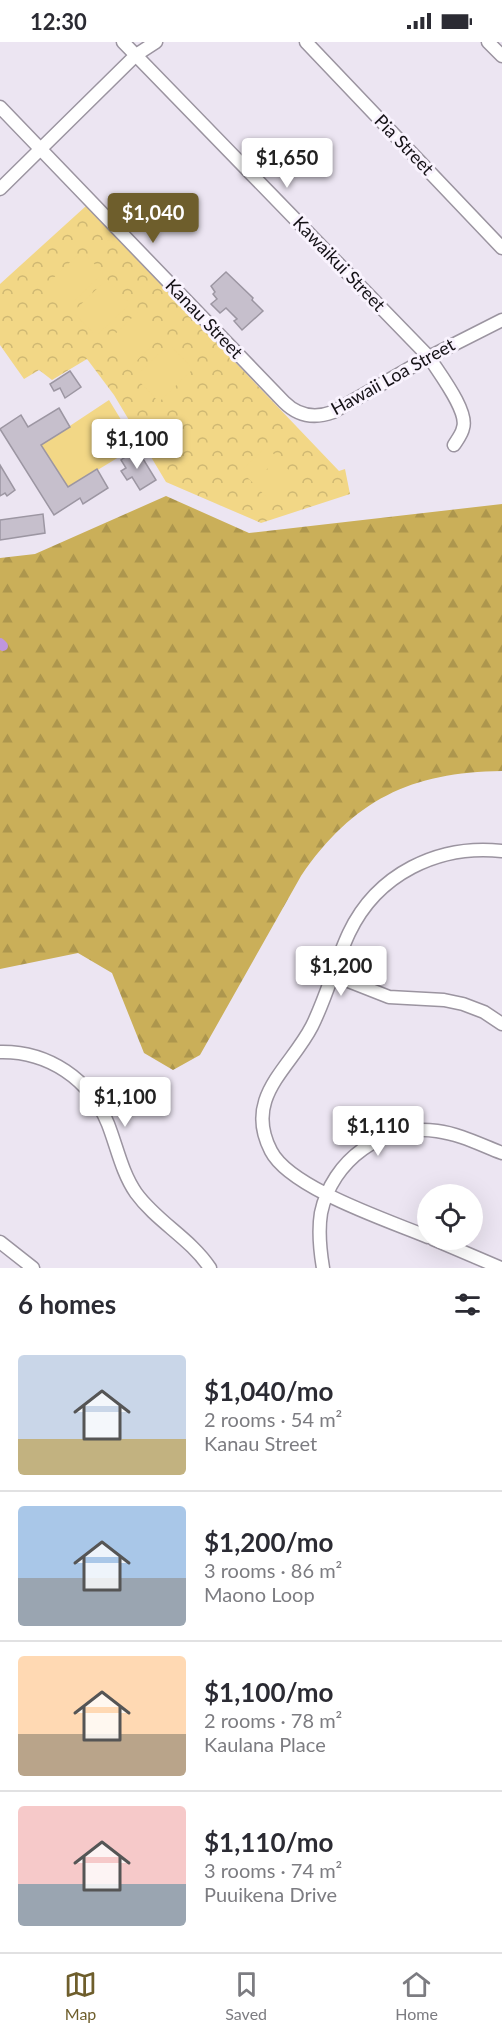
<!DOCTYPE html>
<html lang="en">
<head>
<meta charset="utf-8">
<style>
  body { margin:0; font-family:Lato,sans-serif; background:#f2f2f3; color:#2b2b33; height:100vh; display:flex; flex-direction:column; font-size:22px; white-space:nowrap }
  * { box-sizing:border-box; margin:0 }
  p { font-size:20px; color:#7c7c81 }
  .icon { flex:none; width:33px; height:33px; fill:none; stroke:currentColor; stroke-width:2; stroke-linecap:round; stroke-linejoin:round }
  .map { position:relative; height:1226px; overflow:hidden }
  .panel { display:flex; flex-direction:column; background:#fff; flex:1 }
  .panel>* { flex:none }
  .fabs { position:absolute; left:417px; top:1142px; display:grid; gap:12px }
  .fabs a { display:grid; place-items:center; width:66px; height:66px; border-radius:50%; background:#fff; box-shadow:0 6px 24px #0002; font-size:30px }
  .price { position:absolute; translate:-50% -51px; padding:0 14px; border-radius:6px; background:#fff; color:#222; font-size:20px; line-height:39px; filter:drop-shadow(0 2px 3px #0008) }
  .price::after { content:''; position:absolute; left:50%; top:36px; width:18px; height:14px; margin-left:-9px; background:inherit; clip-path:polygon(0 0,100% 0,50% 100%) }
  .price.selected { background:#6e5e2c; color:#fff }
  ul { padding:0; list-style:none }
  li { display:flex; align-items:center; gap:18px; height:150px; padding:0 18px }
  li+li { border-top:2px solid #e1e1e2 }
  li span { display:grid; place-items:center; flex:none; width:168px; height:120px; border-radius:6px; color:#555 }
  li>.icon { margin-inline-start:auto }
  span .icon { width:72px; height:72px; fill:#fffc; stroke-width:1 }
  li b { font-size:26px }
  h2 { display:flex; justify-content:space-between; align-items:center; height:72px; padding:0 18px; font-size:26px }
  .status { display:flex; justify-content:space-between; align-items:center; height:42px; padding:0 30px; background:#fff; direction:ltr }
  .status svg { height:16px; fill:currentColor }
  .dock { display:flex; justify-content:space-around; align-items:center; height:84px; border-top:2px solid #e1e1e2; background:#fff; font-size:16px; color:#7c7c81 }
  .dock a { display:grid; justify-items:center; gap:3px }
  .dock .selected { color:#6e5e2c }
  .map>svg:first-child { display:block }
</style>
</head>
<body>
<div class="status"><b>12:30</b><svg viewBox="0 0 49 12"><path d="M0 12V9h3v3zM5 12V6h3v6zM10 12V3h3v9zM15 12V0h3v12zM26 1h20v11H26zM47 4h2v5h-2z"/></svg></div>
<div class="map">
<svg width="502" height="1226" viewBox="0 0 502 1226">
  <defs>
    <pattern id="forest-firs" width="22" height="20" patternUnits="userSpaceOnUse" patternTransform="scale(1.5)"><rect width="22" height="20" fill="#caaf59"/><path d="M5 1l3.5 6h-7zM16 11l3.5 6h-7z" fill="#ad964d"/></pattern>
    <pattern id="park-crowns" width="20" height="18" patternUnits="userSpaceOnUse" patternTransform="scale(1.5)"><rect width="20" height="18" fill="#f2d786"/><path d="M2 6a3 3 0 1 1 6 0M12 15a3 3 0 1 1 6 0" fill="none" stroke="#cfb873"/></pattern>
  </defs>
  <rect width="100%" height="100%" fill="#ece5f2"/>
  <path fill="url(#forest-firs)" d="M166 454 249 491 502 462V729C411 730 353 758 301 834L200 1013 173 1028 144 1011 112 931 78 911 0 927V516L35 512Z"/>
  <path fill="url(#park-crowns)" d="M86 164 339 429 345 427 350 452 261 481 166 440 114 353 87 317 52 338 39 328 24 337 0 303V242Z"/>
  <path fill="#f2d786" d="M82 209 103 231 69 264 47 242Z
    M107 237 130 262 96 294 73 270Z
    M138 270 162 294 128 327 104 303Z
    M169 302 193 327 159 360 135 335Z
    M109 358 137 404 68 446 41 403Z
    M266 405 278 416 253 441 241 429Z
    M281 421 293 432 268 457 257 445Z"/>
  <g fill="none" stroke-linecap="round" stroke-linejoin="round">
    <path stroke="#bf96de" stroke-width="10" d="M0 601 3 604"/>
  </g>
  <path fill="#c6bfcc" stroke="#9c96a2" stroke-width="1.5" d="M226 230 253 256 252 258 263 269 242 288 234 279 237 277 226 266 220 271 211 262 217 257 213 252 215 250 211 244Z
    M70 329 81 345 65 356 60 346 54 349 50 342Z
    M59 366 70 385 41 403 68 445 97 427 108 446 83 462 80 456 54 473 0 387 21 373 28 385Z
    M137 407 156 438 140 448 132 435 127 438 121 429 126 426 121 418Z
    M0 423 15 448 7 454 5 451 0 454Z
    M43 472 45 491 0 498V478Z"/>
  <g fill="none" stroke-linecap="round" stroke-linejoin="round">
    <g stroke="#9b94a0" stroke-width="15">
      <path id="minor" d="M123 0 429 315C438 330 469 369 463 386 462 392 457 398 454 403
        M306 0 502 206
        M488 0 502 14
        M0 65 284 360C298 374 314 377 333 370L429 315 502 278
        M0 147 136 13 156 0
        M333 933 389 955 444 958 463 962 484 970 502 982
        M0 1010C48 1009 90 1037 108 1082 117 1105 122 1131 136 1151 157 1180 190 1196 210 1226
        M428 1195C387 1178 290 1146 271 1109 243 1055 290 1027 312 984 327 954 335 921 349 891 377 832 438 802 502 809
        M433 1197 501 1226
        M0 1200 33 1226
        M323 1226C320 1208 318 1189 321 1171 332 1118 383 1081 437 1089 460 1092 481 1103 502 1111"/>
    </g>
    <use href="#minor" stroke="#fff" stroke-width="12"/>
  </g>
  <g text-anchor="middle" stroke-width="6" stroke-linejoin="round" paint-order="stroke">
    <g font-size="18" fill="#141116" stroke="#f9f3fe">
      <text transform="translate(404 103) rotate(46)" y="6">Pia Street</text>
      <text transform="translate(339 222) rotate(46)" y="6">Kawaikui Street</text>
      <text transform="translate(204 277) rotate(46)" y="6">Kanau Street</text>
      <text transform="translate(393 335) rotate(-29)" y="6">Hawaii Loa Street</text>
    </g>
  </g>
</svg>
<div class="fabs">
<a><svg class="icon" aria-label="locate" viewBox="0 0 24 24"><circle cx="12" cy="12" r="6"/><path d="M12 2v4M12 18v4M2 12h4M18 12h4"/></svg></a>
</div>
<b class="price" style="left:287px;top:147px">$1,650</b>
<b class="price selected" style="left:153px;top:202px">$1,040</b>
<b class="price" style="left:137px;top:428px">$1,100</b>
<b class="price" style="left:341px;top:955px">$1,200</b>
<b class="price" style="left:125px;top:1086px">$1,100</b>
<b class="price" style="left:378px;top:1115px">$1,110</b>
</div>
<section class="panel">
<h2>6 homes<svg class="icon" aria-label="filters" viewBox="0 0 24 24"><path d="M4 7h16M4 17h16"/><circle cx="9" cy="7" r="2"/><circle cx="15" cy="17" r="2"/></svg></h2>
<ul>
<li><span style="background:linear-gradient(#c9d6e8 70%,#c2b280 0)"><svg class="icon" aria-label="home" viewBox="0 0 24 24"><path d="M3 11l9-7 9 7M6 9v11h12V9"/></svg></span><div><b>$1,040/mo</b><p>2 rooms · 54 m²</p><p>Kanau Street</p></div></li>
<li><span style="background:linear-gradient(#a9c7e8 60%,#9aa5b1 0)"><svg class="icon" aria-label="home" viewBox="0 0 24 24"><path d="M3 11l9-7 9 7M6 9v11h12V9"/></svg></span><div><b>$1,200/mo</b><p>3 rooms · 86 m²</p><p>Maono Loop</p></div></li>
<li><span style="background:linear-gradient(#ffd9b3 65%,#b9a48a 0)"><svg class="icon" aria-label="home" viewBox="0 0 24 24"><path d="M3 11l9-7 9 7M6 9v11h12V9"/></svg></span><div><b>$1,100/mo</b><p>2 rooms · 78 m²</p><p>Kaulana Place</p></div></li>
<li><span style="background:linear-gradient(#f6c9c9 65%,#9aa5b1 0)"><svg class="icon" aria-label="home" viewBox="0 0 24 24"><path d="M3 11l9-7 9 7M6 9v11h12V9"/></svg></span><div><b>$1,110/mo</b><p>3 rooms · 74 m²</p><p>Puuikena Drive</p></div></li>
</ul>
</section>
<nav class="dock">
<a class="selected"><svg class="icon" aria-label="map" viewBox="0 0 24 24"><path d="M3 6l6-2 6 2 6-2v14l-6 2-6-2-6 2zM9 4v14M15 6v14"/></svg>Map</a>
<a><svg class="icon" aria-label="saved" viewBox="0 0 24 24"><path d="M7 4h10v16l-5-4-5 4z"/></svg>Saved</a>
<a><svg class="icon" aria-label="home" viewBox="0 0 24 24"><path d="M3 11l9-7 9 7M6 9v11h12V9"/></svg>Home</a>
</nav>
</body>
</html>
